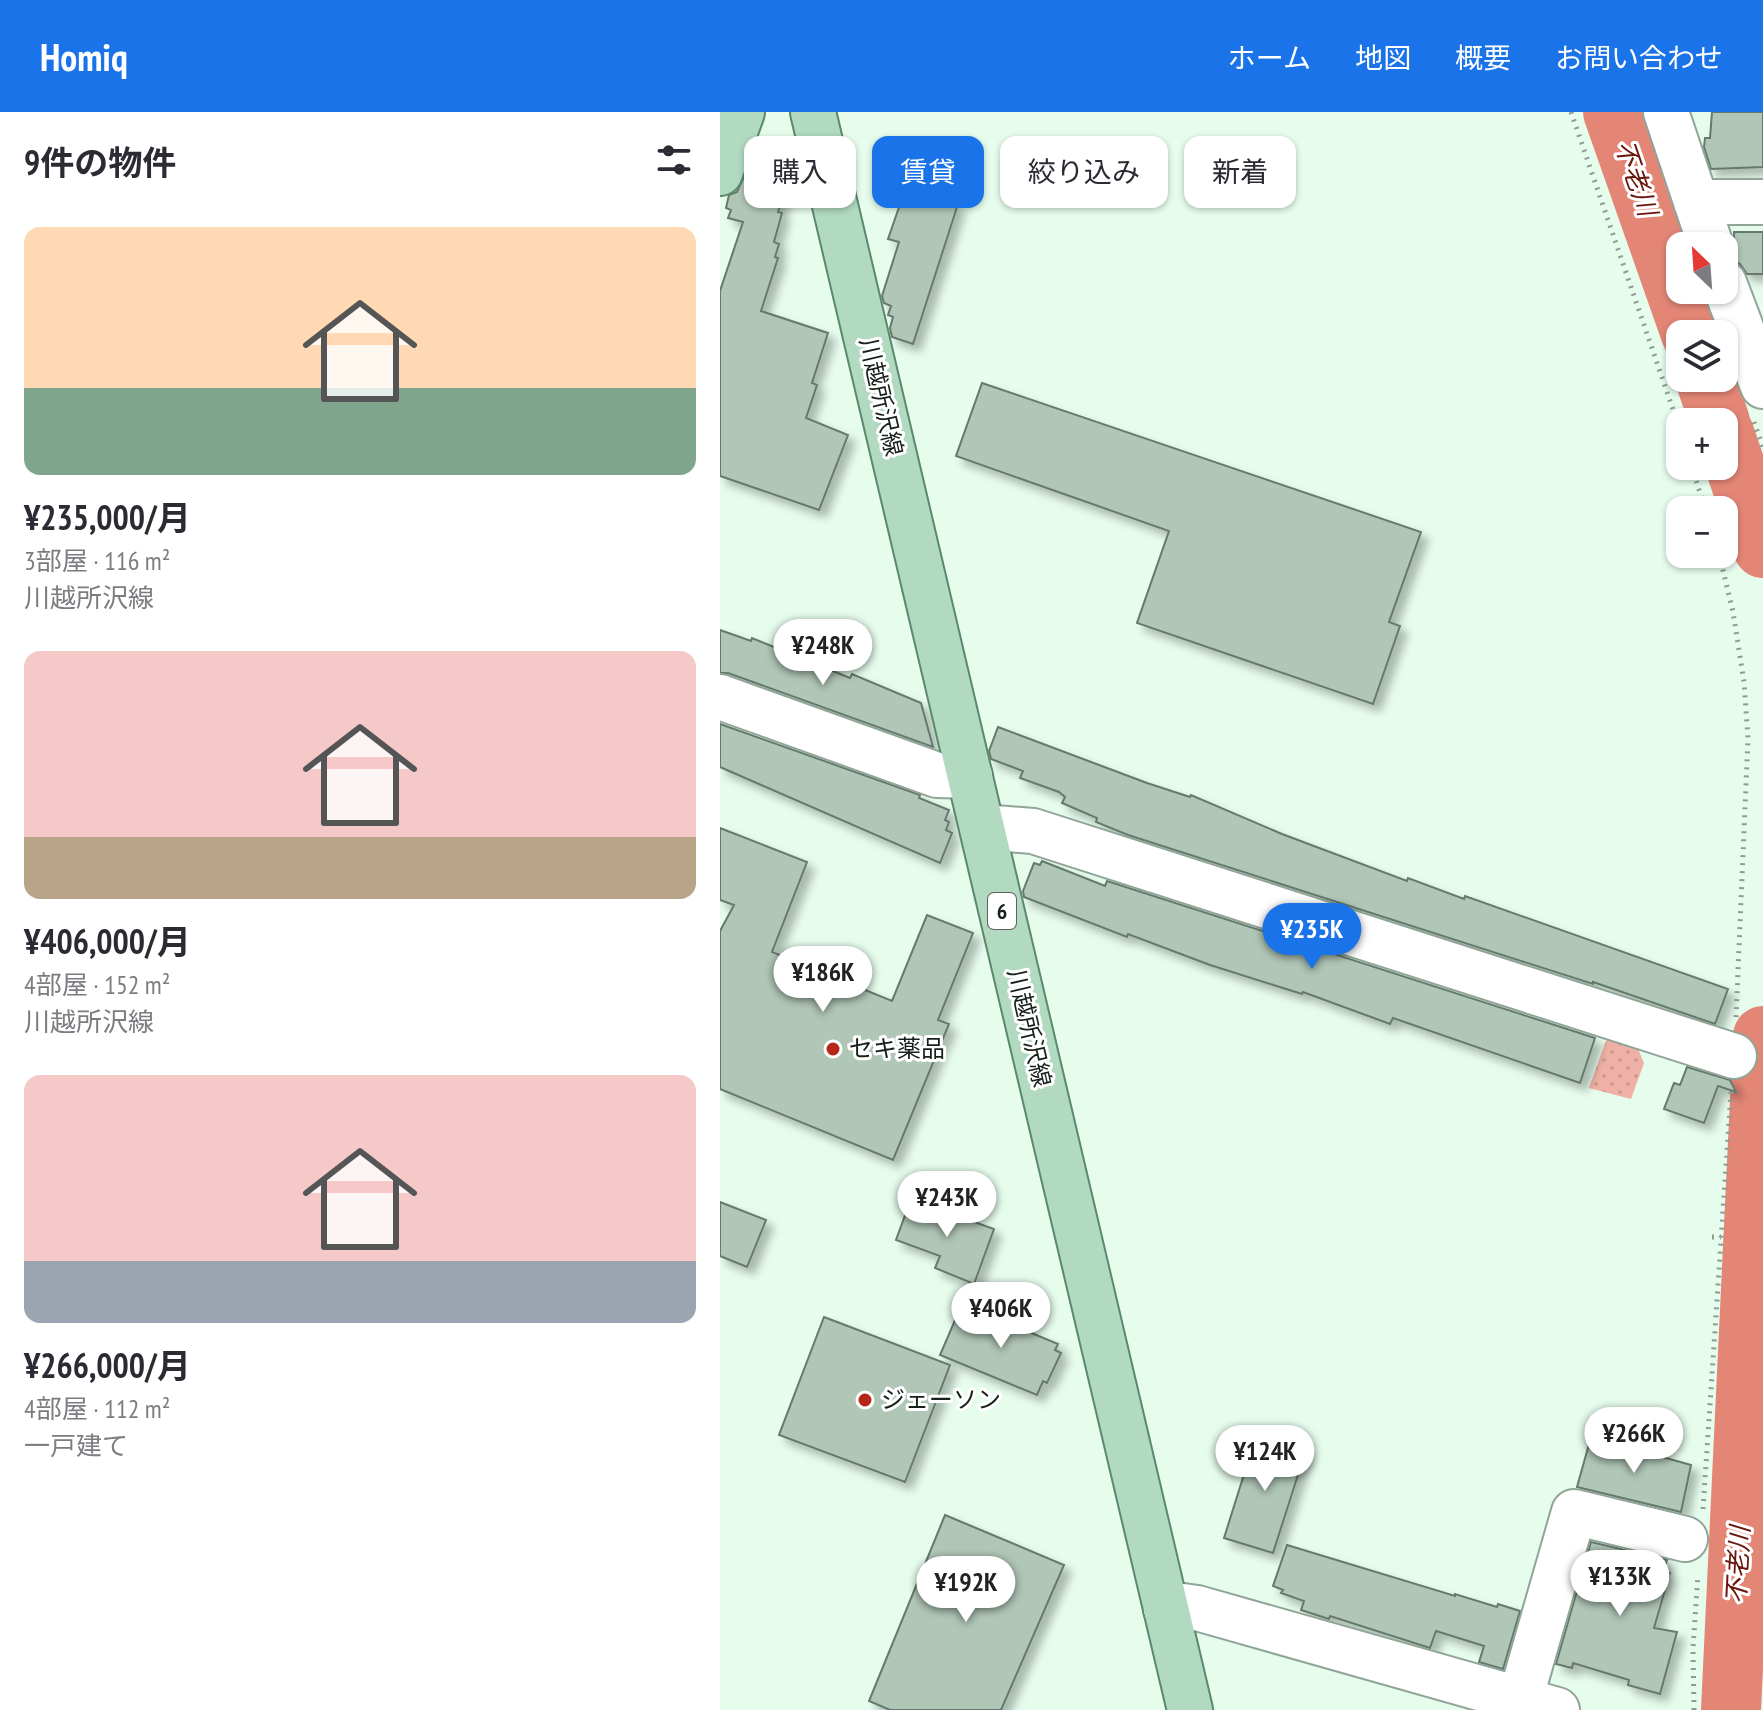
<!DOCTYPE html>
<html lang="ja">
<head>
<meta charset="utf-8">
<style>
  body { margin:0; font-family:"PT Sans Narrow","Noto Sans JP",sans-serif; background:#f7f7f7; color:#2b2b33; height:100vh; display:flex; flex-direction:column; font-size:30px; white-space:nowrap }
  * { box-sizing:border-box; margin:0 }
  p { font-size:26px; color:#7c7c81 }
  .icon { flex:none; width:44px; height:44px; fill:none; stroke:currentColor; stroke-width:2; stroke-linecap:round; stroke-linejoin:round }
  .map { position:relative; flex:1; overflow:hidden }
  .side { display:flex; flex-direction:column; background:#fff; width:720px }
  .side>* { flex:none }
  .banner { position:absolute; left:24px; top:24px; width:760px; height:72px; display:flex; gap:16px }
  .needle { width:52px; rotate:335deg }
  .tools { position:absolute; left:946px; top:120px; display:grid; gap:16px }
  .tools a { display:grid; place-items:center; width:72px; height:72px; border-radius:16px; background:#fff; box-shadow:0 2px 6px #0004; font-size:40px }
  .price { position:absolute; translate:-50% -68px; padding:0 18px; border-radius:28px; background:#fff; color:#222; font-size:26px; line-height:52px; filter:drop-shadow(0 2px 4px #0008) }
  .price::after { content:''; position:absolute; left:50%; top:48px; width:24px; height:18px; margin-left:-12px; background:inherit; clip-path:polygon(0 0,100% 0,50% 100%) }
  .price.on { background:#1a73e8; color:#fff }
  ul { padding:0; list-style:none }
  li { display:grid; align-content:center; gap:16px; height:424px; padding:0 24px }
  li span { display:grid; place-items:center; height:248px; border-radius:16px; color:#555 }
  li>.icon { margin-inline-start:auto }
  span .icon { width:144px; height:144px; fill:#fffc; stroke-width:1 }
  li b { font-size:34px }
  h2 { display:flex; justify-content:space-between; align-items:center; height:96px; padding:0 24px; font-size:34px }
  .chip { padding:0 28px; border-radius:16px; background:#fff; box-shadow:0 2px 6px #0004; font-size:28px; line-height:72px }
  .chip.on { background:#1a73e8; color:#fff }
  header { display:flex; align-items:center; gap:48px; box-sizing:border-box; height:112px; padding:0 40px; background:#1a73e8; color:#fff }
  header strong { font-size:38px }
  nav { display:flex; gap:44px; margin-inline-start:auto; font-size:28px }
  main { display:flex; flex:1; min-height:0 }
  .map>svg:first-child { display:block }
</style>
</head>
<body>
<header>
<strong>Homiq</strong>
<nav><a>ホーム</a><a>地図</a><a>概要</a><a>お問い合わせ</a></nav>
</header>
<main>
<section class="side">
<h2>9件の物件<svg class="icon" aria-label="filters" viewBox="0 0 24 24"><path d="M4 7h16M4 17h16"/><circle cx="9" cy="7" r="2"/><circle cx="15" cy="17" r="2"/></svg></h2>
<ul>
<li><span style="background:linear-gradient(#ffd9b3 65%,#7fa58c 0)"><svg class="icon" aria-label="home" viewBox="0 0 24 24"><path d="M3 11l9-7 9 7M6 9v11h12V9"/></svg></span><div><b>¥235,000/月</b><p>3部屋 · 116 m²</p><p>川越所沢線</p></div></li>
<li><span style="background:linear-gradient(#f6c9c9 75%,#b9a48a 0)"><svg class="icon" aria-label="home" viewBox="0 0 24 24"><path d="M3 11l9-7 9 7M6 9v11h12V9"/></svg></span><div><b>¥406,000/月</b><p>4部屋 · 152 m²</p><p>川越所沢線</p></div></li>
<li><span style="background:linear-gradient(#f6c9c9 75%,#9aa5b1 0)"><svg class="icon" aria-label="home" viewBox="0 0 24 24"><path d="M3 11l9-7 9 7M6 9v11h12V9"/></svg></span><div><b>¥266,000/月</b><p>4部屋 · 112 m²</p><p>一戸建て</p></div></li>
</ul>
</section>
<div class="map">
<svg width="1043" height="1598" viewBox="0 0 1043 1598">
  <defs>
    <pattern id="park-dots" width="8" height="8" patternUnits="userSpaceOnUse" patternTransform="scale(2)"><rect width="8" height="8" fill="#efb1a5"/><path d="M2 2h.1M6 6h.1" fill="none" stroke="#cc988d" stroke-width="1.8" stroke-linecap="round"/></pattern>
    <filter id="shadow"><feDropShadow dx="7" dy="7" stdDeviation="4" flood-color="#0004"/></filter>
  </defs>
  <rect width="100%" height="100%" fill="#e6fced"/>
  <path fill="url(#park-dots)" d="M888 923 916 932 924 951 911 987 869 976Z"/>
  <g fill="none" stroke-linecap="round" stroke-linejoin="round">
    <path stroke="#e48676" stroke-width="60" d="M893 0 971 222
      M985 266 1000 310
      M1004 321 1043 436
      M1011 1598 1043 924"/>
  </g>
  <path fill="#b0c6b7" stroke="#65796c" stroke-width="2" filter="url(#shadow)" d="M992 0H1043V55L991 57 984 35 985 26H990Z
    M27 58 67 75 58 100 62 101 54 130 59 132 55 145 58 146 41 199 108 221 92 271 97 273 86 306 128 323 99 398 0 364V179L23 110 8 106 11 98 6 96 9 83 17 80Z
    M186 75 238 92 193 232 172 225 170 216 173 205 168 203 171 194 164 191 162 184 179 130 168 127Z
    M1014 120H1043V162H1027L1020 152 1014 149Z
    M262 271 701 420 669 510 680 514 653 592 417 511 449 419 236 344Z
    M0 518 31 529 32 526 130 566 132 562 201 591 213 635 8 561H0Z
    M0 612 200 683 199 686 229 698 225 708 229 710 226 718 232 721 220 751 0 655Z
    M278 615 427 671 470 685 471 683 562 722 687 769 688 766 744 787 745 784 1008 877 995 912 873 870V872L408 723 376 710 377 706 342 691 345 685 339 680 300 666 303 659 271 647 269 639Z
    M0 716 87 750 52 840 172 889 207 803 253 821 218 908 229 912 173 1048 0 977V819L14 793 0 788Z
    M322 749 385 774 387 769 875 926 860 971 673 906 670 912 583 880 582 882 490 853 408 822 407 825 304 785 303 779 314 751 320 753Z
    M967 955 1010 968 1016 980 998 974 984 1011 944 997 954 971 960 973Z
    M191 1087 274 1117 254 1172 215 1156 220 1144 176 1128Z
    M0 1090 46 1108 27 1155 0 1144Z
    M242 1192 338 1232 335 1238 341 1241 327 1271 323 1269 317 1283 220 1243Z
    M104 1205 230 1253 185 1370 59 1323Z
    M537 1321 583 1335 582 1340 585 1341 553 1441 504 1426Z
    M871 1325 971 1353 961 1400 857 1375Z
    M225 1403 344 1453 281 1598H170L149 1589Z
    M871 1430 947 1448 944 1459 950 1461 934 1516 957 1520 940 1582 908 1573 909 1568 853 1551 852 1556 836 1552Z
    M567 1433 735 1484V1482L777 1495 778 1492 800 1499 783 1557 759 1550 764 1534 716 1519 710 1536 610 1504 609 1507 581 1498 584 1489 561 1481 563 1478 553 1474Z"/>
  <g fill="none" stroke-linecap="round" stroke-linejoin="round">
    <g stroke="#90a597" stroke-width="48">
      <path id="minor" d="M946 0 991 134
        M976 90H1043
        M1004 171 1043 274
        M0 585 217 663 250 664
        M262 715 313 719 1014 944
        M446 1497 463 1494 477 1496 837 1598
        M800 1588 854 1400 965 1427"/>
    </g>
    <g stroke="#5a896c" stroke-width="48">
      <path id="major" d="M93 0 470 1598
        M0 61 22 0"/>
    </g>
    <path stroke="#8d9d92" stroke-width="5" stroke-dasharray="2 6" stroke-linecap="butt" d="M851 0 960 318
      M1034 310 1043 335
      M971 354 986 398
      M999 442 1013 500 1024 570 1028 626 1016 906
      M992 1125H1001
      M983 1397 1011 980
      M974 1598 973 1536 978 1463"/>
    <use href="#minor" stroke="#fff" stroke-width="44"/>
    <use href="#major" stroke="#b1dac1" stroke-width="44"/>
  </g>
  <g fill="#b52717" stroke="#fff" stroke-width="3">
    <circle cx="113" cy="937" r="8"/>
    <circle cx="145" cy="1288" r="8"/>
  </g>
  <g text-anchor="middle" stroke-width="6" stroke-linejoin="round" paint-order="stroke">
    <rect fill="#fff" stroke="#5d635f" stroke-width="2" x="268" y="781" width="28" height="36" rx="6"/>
    <g font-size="22" font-weight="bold" fill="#18201b">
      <text x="282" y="807">6</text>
    </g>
    <g font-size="24" fill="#18201b" stroke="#fff">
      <text transform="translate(161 285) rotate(77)" y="8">川越所沢線</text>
      <text transform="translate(309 916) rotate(77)" y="8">川越所沢線</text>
    </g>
    <g font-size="24" fill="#18201b" stroke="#fff" text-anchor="start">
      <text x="129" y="945">セキ薬品</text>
      <text x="161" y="1296">ジェーソン</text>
    </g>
    <g font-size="26" font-style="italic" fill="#69150c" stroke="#fff">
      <text transform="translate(916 66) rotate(71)" y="9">不老川</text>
      <text transform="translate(1018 1453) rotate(-87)" y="9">不老川</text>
    </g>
  </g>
</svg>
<div class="tools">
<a><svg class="needle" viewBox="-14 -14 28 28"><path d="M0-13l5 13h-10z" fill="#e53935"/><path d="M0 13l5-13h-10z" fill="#7c7c81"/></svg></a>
<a><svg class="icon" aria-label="layers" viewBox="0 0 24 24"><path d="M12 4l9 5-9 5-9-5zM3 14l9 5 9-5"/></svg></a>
<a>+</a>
<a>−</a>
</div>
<b class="price" style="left:103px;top:575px">¥248K</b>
<b class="price on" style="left:592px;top:859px">¥235K</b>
<b class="price" style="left:103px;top:902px">¥186K</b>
<b class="price" style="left:227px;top:1127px">¥243K</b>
<b class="price" style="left:281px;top:1238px">¥406K</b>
<b class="price" style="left:914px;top:1363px">¥266K</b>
<b class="price" style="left:545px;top:1381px">¥124K</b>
<b class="price" style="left:900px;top:1506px">¥133K</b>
<b class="price" style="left:246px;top:1512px">¥192K</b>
<div class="banner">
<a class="chip">購入</a>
<a class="chip on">賃貸</a>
<a class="chip">絞り込み</a>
<a class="chip">新着</a>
</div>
</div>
</main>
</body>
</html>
